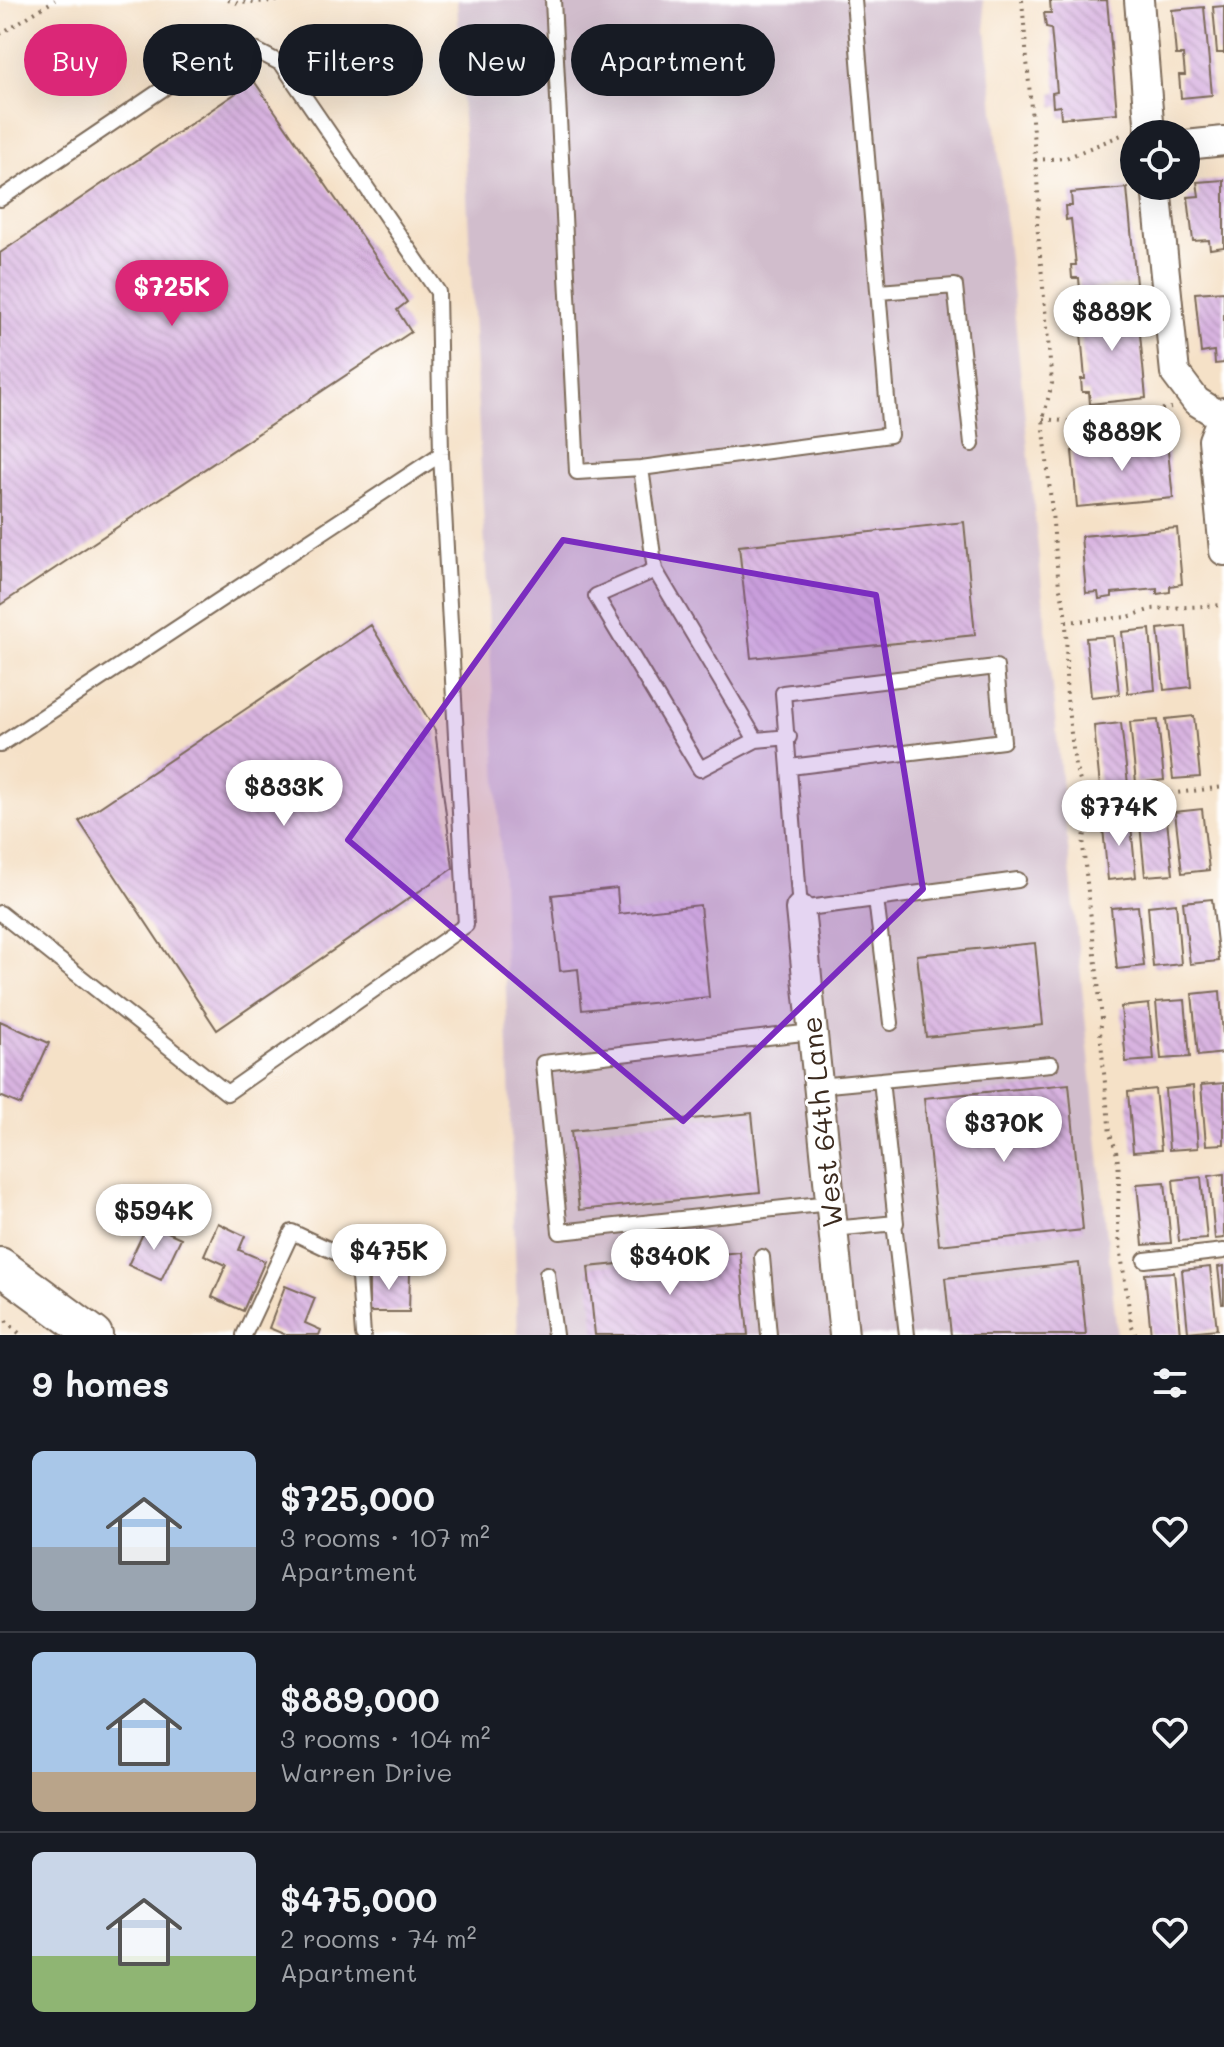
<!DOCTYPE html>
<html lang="en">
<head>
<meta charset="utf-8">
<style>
  body { margin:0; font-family:Mali,sans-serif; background:#20242c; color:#f1f3f6; height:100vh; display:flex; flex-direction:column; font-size:30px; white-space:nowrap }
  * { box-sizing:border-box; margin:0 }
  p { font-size:26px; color:#9ea1a6 }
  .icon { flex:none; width:44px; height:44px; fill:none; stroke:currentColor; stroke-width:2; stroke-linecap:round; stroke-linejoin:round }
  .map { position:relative; height:1335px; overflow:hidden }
  .details { display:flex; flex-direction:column; background:#171b24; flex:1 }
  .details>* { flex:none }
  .guide { position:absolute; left:24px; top:24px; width:800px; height:72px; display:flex; gap:16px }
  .fabs { position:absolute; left:1120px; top:120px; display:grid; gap:16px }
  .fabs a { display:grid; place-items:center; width:80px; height:80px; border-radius:50%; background:#171b24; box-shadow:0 8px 32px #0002; font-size:40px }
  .price { position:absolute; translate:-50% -68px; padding:0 18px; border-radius:28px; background:#fff; color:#222; font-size:26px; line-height:52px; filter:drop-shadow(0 2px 4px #0008) }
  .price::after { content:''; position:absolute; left:50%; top:48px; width:24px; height:18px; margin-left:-12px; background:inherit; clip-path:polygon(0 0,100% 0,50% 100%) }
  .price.current { background:#db2777; color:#fff }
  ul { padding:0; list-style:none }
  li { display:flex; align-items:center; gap:24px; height:200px; padding:0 32px }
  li+li { border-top:2px solid #363941 }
  li span { display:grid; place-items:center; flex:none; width:224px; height:160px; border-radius:12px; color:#555 }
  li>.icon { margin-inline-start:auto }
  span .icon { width:96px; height:96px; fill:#fffc; stroke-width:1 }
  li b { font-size:34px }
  h2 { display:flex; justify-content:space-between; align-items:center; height:96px; padding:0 32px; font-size:34px }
  .pill { padding:0 28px; border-radius:36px; background:#171b24; box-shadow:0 8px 32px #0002; font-size:28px; line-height:72px }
  .pill.current { background:#db2777; color:#fff }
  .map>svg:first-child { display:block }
</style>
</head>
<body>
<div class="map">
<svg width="1224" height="1335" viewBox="0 0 1224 1335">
  <defs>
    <pattern id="building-back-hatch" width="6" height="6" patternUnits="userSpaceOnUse" patternTransform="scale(2)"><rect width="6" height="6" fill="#d8b3e0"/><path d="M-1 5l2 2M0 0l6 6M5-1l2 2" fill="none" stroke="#ba9ac0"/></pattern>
  </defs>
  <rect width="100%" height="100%" fill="#fff"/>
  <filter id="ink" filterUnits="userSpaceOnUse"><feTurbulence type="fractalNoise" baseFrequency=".0125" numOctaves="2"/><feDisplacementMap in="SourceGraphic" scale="16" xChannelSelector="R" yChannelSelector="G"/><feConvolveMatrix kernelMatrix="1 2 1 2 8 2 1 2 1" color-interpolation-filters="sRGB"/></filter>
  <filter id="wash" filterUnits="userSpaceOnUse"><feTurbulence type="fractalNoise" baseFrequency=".006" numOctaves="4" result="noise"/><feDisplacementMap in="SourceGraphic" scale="32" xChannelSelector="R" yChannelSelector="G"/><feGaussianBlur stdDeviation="1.8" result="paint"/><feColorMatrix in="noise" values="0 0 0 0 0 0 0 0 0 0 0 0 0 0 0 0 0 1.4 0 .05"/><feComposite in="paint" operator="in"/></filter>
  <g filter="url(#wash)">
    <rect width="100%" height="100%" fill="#f5e1c7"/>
    <path fill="#d1bdcc" d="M457 0H983L1117 1335H518L502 880Z"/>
    <g id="blocks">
      <path fill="url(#building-back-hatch)" d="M1107 0 1117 113 1061 118 1060 106 1053 107 1052 93 1057 92 1051 28 1046 27 1044 13H1051L1050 1Z
        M1224 6V53H1217L1213 7Z
        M1204 7 1212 95 1181 98 1179 75H1185L1183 55H1176L1172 10Z
        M254 81 407 302 397 310 411 332 0 605V253Z
        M1224 180V247L1210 249 1209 240 1193 241 1188 197 1199 196 1197 182Z
        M1127 188 1136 284 1080 290 1079 278H1072L1071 265H1076L1071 219 1066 220 1065 206H1072L1071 193Z
        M1224 291V363L1215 364 1214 351 1201 353 1195 293Z
        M1137 302 1146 398 1090 404 1089 392H1082L1081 379H1085L1081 333 1076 334 1075 321 1082 320 1081 308Z
        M1155 436V443L1167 442 1173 498 1077 507 1072 451 1084 450 1083 443 1096 442 1097 447 1142 443 1141 437Z
        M964 522 975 635 751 658 739 546Z
        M1177 528 1182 584 1170 586V592L1157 594V589L1112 593V597L1099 599 1098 592 1086 593 1081 536Z
        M371 625 435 730 453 868 217 1030 79 821Z
        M1186 626 1191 687 1164 690 1158 629Z
        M1150 629 1155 690 1128 693 1122 632Z
        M1113 636 1119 694 1091 697 1086 638Z
        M1194 716 1200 777 1173 779 1166 719Z
        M1158 720 1164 780 1136 783 1130 722Z
        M1121 723 1128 784 1100 787 1094 726Z
        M1202 809 1209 870 1182 873 1175 812Z
        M1166 812 1173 874 1145 876 1139 814Z
        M1130 815 1136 877 1108 880 1102 818Z
        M617 888 619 914 700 905 709 997 582 1010 578 969 560 971 552 895Z
        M1212 899 1219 961 1190 964 1183 902Z
        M1176 903 1181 964 1153 967 1148 906Z
        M1138 906 1144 966 1117 969 1111 908Z
        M1035 943 1043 1025 926 1037 917 955Z
        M1220 991 1224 1053 1198 1056 1192 994Z
        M1185 1000 1190 1057 1161 1059 1156 1002Z
        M1149 1004 1154 1060 1126 1062 1121 1007Z
        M0 1021 49 1043 21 1105 0 1096Z
        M1224 1083V1144L1206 1145 1201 1085Z
        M1069 1084 1083 1230 939 1245 924 1098Z
        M1193 1086 1198 1148 1169 1150 1165 1089Z
        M1155 1089 1161 1150 1133 1152 1128 1092Z
        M752 1113 760 1192 579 1210 571 1131Z
        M1224 1174V1238L1215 1239 1209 1176Z
        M1201 1177 1207 1239 1179 1241 1173 1180Z
        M1165 1182 1171 1243 1143 1245 1137 1184Z
        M148 1223 181 1238 161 1280 128 1265Z
        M218 1223 245 1236 239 1250 265 1261 243 1311 212 1297 226 1265 204 1255Z
        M740 1252 748 1335H595L588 1267Z
        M1079 1263 1086 1335H951L945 1278Z
        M1224 1266V1304H1222L1218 1267Z
        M1210 1267 1217 1329 1188 1332 1182 1270Z
        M1174 1272 1180 1334 1151 1335 1145 1274Z
        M369 1273H410L409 1312H369Z
        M285 1286 315 1298 305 1323 321 1330 319 1335H286L269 1328Z"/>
    </g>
  </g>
  <g filter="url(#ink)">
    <use href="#blocks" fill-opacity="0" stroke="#7c6a59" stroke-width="2"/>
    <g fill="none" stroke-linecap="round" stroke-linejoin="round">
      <g stroke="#7c6a59" stroke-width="18">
        <path id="service" d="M553 0 577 472 641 468 890 435 854 0
          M0 199 216 53 253 49 282 64 438 292 441 454 466 925 227 1093 0 913
          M879 292 955 286 972 444
          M641 468 655 570
          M756 740 700 769 596 596 655 570 756 740 789 737
          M0 745 441 454
          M790 767 1003 741 996 667 783 693 800 909 1018 880
          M876 899 891 1023
          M812 1032 543 1063 560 1232 830 1203
          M818 1086 881 1080
          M894 1223 907 1335
          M833 1229 896 1223 881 1080 1051 1064
          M762 1257 769 1335
          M1145 1260 1224 1251
          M547 1274 555 1335
          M244 1335 292 1232 358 1263 363 1335"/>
      </g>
      <g stroke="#7c6a59" stroke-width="32">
        <path id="minor" d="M1139 0 1150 134
          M1186 145 1224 141
          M1156 186 1175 373 1196 401 1220 416
          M1224 412 1213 440 1224 551
          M800 909 844 1335"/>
      </g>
      <g stroke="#7c6a59" stroke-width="40">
        <path id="tertiary" d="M0 1266 94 1335"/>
      </g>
      <path stroke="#7c6a59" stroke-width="4" stroke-dasharray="2 6" stroke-linecap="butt" d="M228 0 238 3 295 0
        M1022 0 1039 204 1037 223 1052 383 1043 419 1059 586C1069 615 1066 644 1066 673 1066 704 1072 736 1075 767 1085 790 1088 821 1083 846L1102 1019 1100 1031 1110 1135C1124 1162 1117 1193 1118 1222 1120 1256 1127 1290 1131 1324L1136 1335
        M0 34 55 0
        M1035 160 1066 158 1124 134
        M1043 419 1075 422 1171 408
        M1066 622 1128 617 1152 609 1224 605
        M1083 805 1224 787
        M0 1315 21 1335"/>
      <use href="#service" stroke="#fff" stroke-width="14"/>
      <use href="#minor" stroke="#fff" stroke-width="28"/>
      <use href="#tertiary" stroke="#fff" stroke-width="36"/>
    </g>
  </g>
  <path fill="#7b2cbf" fill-opacity="0.2" stroke="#7b2cbf" stroke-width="6" stroke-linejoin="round" d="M563 540 876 595 923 889 683 1121 348 840Z"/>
  <g text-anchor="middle" stroke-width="6" stroke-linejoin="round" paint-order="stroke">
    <g font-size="28" fill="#3b2a1e" stroke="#fff">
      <text transform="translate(822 1122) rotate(-96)" y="10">West 64th Lane</text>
    </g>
  </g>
</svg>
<div class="fabs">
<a><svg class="icon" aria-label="locate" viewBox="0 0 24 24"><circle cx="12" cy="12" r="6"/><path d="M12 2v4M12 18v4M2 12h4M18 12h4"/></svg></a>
</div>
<b class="price current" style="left:172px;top:328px">$725K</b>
<b class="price" style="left:1112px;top:353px">$889K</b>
<b class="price" style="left:1122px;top:473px">$889K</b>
<b class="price" style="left:284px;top:828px">$833K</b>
<b class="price" style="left:1119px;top:848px">$774K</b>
<b class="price" style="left:1004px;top:1164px">$370K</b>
<b class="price" style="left:154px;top:1252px">$594K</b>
<b class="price" style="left:389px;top:1292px">$475K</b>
<b class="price" style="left:670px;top:1297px">$340K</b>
<div class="guide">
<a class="pill current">Buy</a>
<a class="pill">Rent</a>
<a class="pill">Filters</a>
<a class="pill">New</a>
<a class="pill">Apartment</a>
</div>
</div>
<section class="details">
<h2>9 homes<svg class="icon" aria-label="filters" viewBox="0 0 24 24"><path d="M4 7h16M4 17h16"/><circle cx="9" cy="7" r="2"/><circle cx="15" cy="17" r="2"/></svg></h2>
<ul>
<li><span style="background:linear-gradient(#a9c7e8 60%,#9aa5b1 0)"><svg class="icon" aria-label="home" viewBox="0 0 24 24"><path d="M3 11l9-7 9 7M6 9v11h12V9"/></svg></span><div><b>$725,000</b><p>3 rooms · 107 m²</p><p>Apartment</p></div><svg class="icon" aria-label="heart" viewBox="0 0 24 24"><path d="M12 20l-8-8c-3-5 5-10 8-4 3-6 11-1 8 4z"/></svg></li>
<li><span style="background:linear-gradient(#a9c7e8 75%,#b9a48a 0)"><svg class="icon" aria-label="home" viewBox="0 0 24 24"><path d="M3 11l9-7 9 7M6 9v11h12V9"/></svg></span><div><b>$889,000</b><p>3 rooms · 104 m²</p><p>Warren Drive</p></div><svg class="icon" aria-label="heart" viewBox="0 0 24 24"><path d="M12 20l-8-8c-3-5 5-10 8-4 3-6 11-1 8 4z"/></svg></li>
<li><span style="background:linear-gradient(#c9d6e8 65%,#8fb573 0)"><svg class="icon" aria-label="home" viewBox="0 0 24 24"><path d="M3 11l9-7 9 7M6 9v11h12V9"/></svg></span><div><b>$475,000</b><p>2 rooms · 74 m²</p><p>Apartment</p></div><svg class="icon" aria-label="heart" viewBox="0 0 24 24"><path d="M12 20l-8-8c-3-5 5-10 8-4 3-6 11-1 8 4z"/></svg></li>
</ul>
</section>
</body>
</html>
